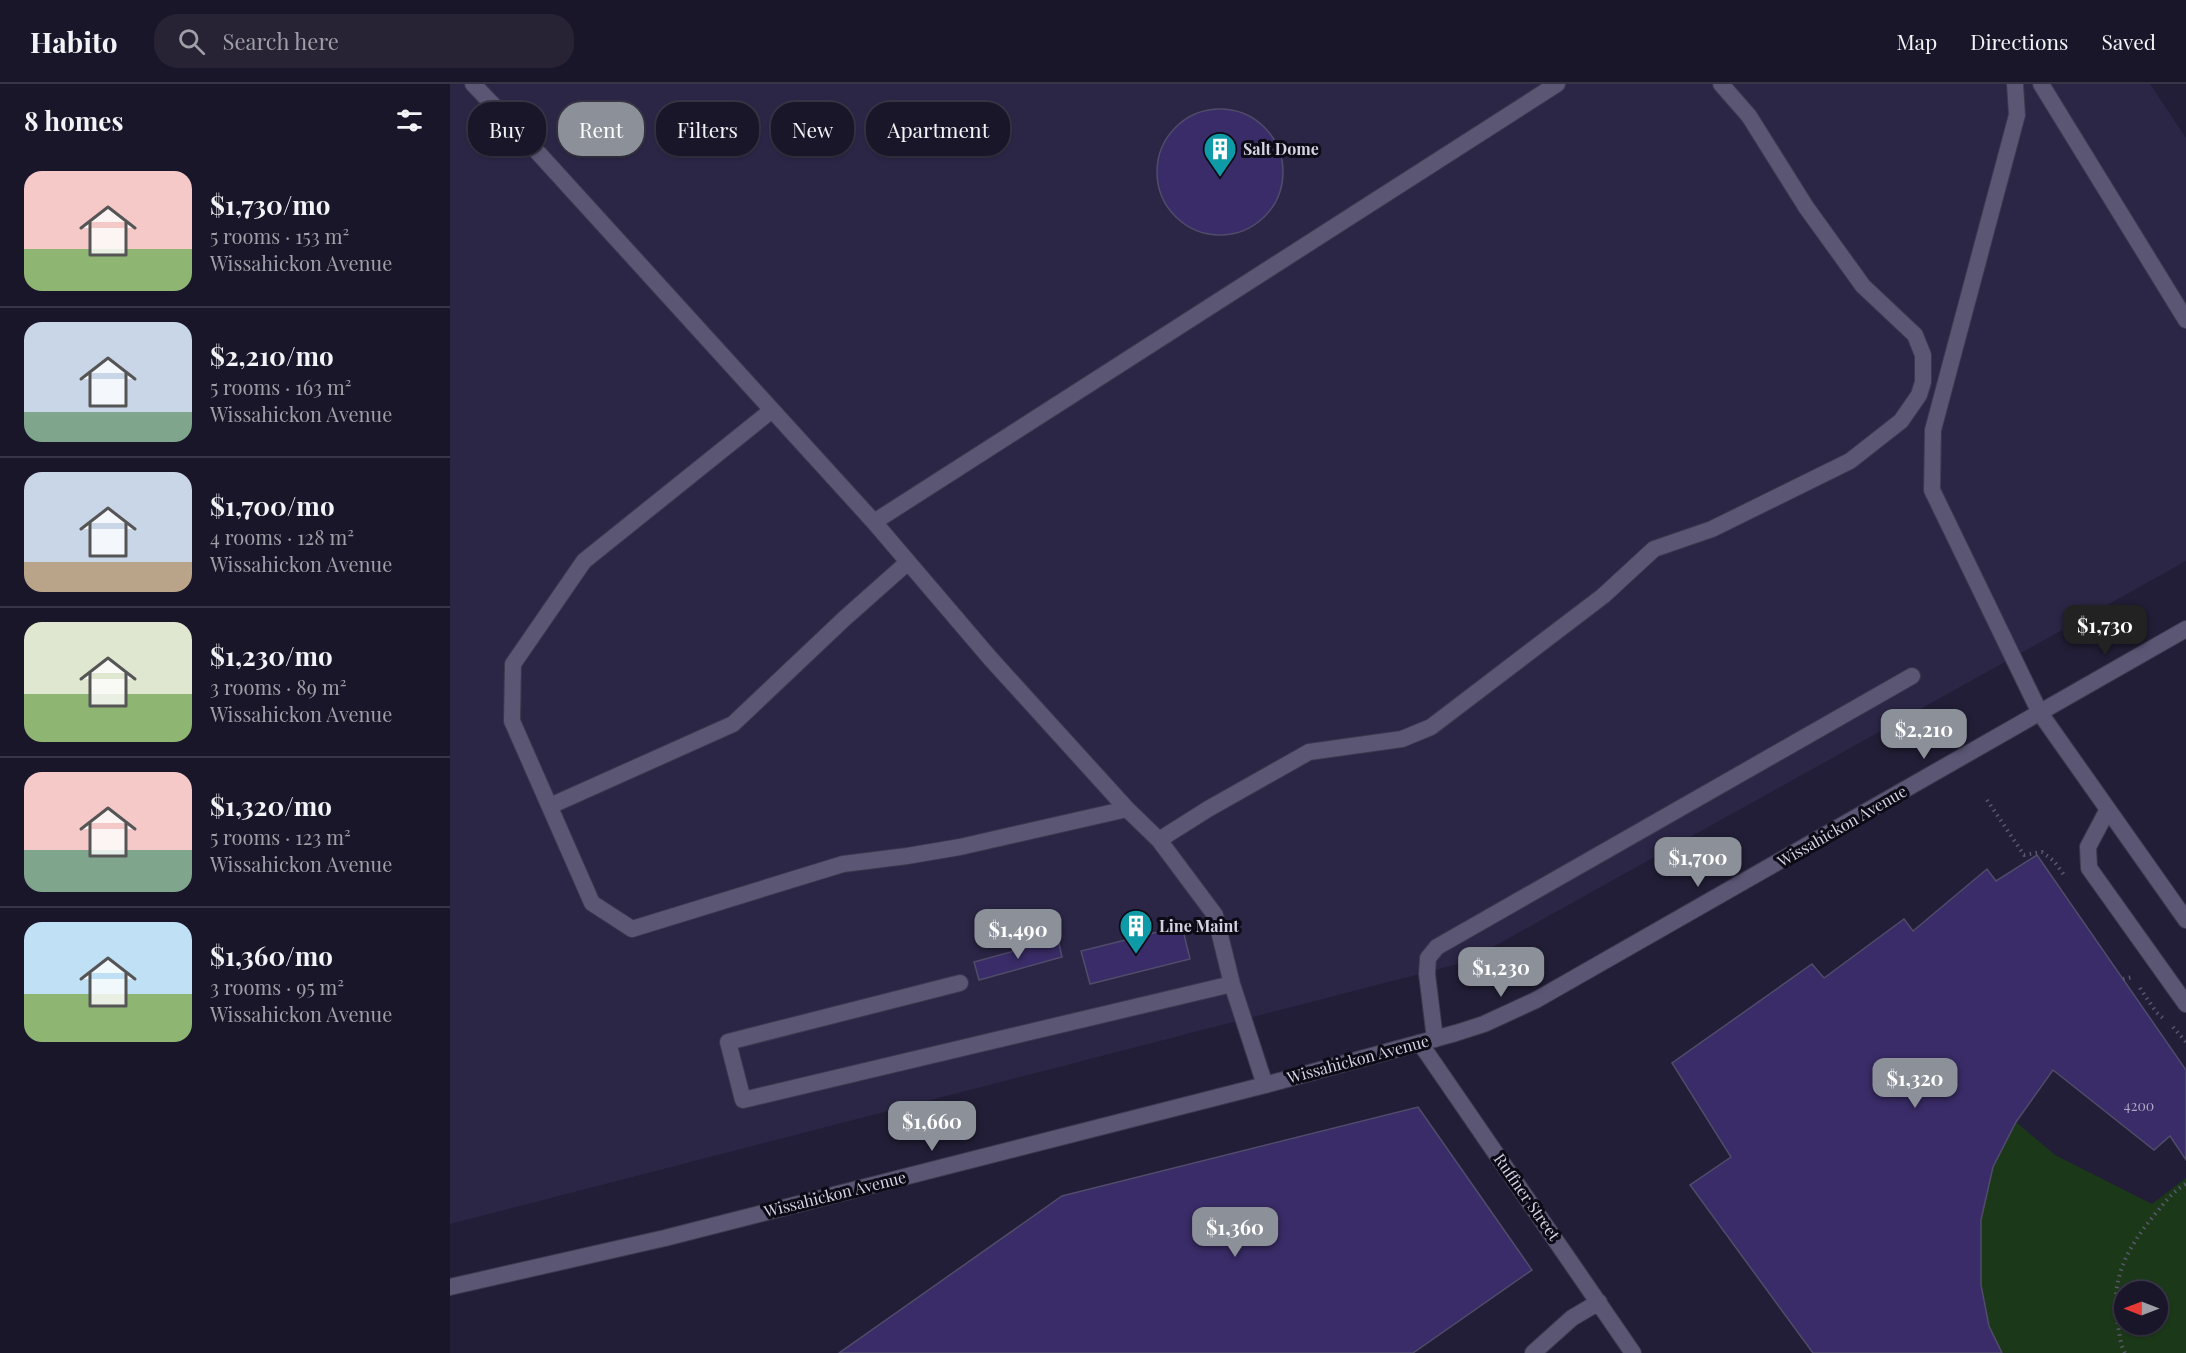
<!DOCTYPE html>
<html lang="en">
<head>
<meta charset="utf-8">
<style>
  body { margin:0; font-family:"Playfair Display",serif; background:#272335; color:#f1f3f6; height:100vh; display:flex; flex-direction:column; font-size:22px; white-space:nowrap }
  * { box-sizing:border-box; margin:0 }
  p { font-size:20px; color:#9f9fa8 }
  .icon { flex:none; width:33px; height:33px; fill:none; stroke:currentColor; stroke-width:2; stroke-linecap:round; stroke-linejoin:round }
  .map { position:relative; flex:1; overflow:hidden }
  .drawer { display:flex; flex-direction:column; background:#1a1629; width:450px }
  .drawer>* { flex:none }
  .banner { position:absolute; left:18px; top:18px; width:570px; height:54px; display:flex; gap:12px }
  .needle { width:39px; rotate:270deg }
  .fabs { position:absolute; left:1664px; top:1197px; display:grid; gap:12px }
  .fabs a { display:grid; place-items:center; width:54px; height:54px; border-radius:50%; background:#1a1629; box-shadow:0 2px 4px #0004,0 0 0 2px #383546; font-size:30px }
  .price { position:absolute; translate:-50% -51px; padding:0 14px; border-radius:12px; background:#8c9099; color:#fff; font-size:20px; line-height:39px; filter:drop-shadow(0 2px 3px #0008) }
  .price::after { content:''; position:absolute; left:50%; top:36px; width:18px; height:14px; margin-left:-9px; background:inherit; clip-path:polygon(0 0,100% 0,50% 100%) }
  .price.current { background:#222; color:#fff }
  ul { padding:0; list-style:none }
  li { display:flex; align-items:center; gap:18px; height:150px; padding:0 24px }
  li+li { border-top:2px solid #383546 }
  li span { display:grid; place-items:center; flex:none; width:168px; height:120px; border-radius:18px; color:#555 }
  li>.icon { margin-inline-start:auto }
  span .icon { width:72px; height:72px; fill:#fffc; stroke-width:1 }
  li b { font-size:26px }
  h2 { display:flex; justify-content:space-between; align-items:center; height:72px; padding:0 24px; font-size:26px }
  .tag { padding:0 21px; border-radius:24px; background:#1a1629; box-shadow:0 2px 4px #0004,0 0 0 2px #383546; font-size:21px; line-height:54px }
  .tag.current { background:#8c9099; color:#fff }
  header { display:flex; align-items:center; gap:36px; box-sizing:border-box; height:84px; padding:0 30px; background:#1a1629; border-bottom:2px solid #383546 }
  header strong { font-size:28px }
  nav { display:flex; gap:33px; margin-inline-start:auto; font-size:21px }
  .search { width:420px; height:54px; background:#272335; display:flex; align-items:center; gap:15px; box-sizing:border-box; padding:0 21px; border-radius:24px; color:#9f9fa8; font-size:22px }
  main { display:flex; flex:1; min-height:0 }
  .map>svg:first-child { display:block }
</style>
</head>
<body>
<header>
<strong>Habito</strong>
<div class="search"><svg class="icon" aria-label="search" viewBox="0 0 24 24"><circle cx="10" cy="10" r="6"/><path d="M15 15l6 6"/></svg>Search here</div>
<nav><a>Map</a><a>Directions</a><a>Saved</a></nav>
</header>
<main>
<section class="drawer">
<h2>8 homes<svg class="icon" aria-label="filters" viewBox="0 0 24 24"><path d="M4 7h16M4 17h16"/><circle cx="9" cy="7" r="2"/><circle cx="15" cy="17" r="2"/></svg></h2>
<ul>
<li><span style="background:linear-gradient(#f6c9c9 65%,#8fb573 0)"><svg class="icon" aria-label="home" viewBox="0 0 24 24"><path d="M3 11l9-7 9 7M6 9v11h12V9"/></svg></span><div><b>$1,730/mo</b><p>5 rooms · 153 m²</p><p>Wissahickon Avenue</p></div></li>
<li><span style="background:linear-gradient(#c9d6e8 75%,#7fa58c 0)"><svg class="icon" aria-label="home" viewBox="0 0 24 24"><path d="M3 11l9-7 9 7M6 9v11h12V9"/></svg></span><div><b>$2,210/mo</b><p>5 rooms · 163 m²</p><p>Wissahickon Avenue</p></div></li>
<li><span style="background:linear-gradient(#c9d6e8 75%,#b9a48a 0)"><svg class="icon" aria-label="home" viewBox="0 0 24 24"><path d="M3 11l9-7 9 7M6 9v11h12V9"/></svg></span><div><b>$1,700/mo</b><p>4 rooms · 128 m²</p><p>Wissahickon Avenue</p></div></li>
<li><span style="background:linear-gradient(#dfe7d0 60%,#8fb573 0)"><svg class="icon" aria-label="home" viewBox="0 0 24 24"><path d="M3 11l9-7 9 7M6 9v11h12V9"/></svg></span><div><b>$1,230/mo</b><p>3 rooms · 89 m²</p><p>Wissahickon Avenue</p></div></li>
<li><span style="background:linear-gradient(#f6c9c9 65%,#7fa58c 0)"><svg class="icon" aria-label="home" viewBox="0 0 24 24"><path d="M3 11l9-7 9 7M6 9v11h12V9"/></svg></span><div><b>$1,320/mo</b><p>5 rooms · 123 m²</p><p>Wissahickon Avenue</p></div></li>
<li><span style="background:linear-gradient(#bfe0f5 60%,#8fb573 0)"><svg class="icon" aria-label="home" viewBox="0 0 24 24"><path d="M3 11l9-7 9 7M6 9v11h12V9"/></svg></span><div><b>$1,360/mo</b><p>3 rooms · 95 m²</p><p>Wissahickon Avenue</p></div></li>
</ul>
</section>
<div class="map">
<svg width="1736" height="1269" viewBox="0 0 1736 1269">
  <rect width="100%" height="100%" fill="#221e37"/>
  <path fill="#2b2646" d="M0 0H1700L1736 54V477L1016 878 0 1140Z"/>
  <path fill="#1b3818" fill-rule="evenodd" d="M1566 1038 1605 1071 1702 1120 1736 1094V1269H1552L1539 1242 1531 1201V1136L1543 1083ZM1674 1208H1707V1240H1674Z"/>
  <path fill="#3a2c68" stroke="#504c69" stroke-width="1.5" d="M707 88a63 63 0 1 1 126 0a63 63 0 1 1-126 0Z
    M1587 771 1736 986V1076L1720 1052 1704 1066 1603 986 1566 1038 1543 1083 1531 1136V1201L1539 1242 1552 1269H1363L1240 1101 1281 1073 1222 979 1362 880 1374 894 1454 835 1463 847 1537 785 1546 797Z
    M732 842 740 875 640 900 631 867Z
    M608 855 612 873 529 896 524 878Z
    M968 1023 1082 1186 963 1269H389L612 1112Z"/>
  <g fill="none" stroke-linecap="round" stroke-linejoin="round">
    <g stroke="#3c384d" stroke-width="18">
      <path id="service" d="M23 0 72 51 424 438 540 574 677 725 709 756 765 831 782 900 815 1001
        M1565 0 1567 31 1483 346 1482 406 1590 629 1736 836
        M1591 0 1736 236
        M322 326 134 477 63 580 62 637 142 819 182 845 393 780 457 772 510 763 677 725
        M424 438 1107 0
        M100 722 283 640 395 534 457 479
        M1657 727 1638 763 1639 784 1736 920
        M709 756 758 725 859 668 952 655 981 643 1153 512 1204 465 1262 445 1400 377 1451 337 1469 311 1473 298V271L1465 251 1413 202 1356 123 1299 32 1271 0
        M510 899 278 958 293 1016 782 900
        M985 955 977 890 978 874 987 863 1462 592
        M970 959 1183 1269
        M1083 1269 1122 1234 1149 1218"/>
    </g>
    <g stroke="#3c384d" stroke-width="18">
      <path id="tertiary" d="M0 1203 215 1154 815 1001 1006 949 1034 940 1086 916 1736 545"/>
    </g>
    <path stroke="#5b576e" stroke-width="4" stroke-dasharray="1.5 4.5" stroke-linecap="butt" d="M1537 716 1574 771 1592 768 1604 777 1614 791
      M1673 895 1683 893
      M1690 904 1706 928 1713 934
      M1723 943 1736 958
      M1675 1269C1671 1262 1670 1254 1669 1247 1658 1198 1676 1165 1706 1129 1716 1117 1723 1107 1736 1100"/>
    <use href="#service" stroke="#5a5674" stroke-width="16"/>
    <use href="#tertiary" stroke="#5a5674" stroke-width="16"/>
  </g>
  <defs>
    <g id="building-pin" transform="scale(1.725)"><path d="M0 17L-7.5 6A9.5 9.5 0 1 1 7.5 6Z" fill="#0f9aa8" stroke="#0c0a15"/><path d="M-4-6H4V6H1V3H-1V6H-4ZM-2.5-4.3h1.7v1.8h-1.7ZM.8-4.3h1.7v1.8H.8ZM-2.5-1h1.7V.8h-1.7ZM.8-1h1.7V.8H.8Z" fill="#fff"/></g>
  </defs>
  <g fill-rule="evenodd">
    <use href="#building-pin" x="770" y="65"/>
    <use href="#building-pin" x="686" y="842"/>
  </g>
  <g text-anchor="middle" stroke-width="6" stroke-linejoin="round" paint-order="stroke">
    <g font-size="14" fill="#aea8c4">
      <text x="1689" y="1027">4200</text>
    </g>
    <g font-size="16" font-weight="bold" fill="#d4d2e3" stroke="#0c0a15" text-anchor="start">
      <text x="793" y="71">Salt Dome</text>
      <text x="709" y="848">Line Maint</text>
    </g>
    <g font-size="16" fill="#d4d2e3" stroke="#0c0a15">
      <text transform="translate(1392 742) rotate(-30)" y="6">Wissahickon Avenue</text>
      <text transform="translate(908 975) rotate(-15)" y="6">Wissahickon Avenue</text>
      <text transform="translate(385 1110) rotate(-14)" y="6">Wissahickon Avenue</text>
      <text transform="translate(1077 1113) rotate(55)" y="6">Ruffner Street</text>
    </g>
  </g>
</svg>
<div class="fabs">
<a><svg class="needle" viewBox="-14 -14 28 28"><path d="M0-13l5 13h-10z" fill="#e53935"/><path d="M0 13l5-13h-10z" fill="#9f9fa8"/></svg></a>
</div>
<b class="price current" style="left:1655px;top:572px">$1,730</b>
<b class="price" style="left:1474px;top:676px">$2,210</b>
<b class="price" style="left:1248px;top:804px">$1,700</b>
<b class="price" style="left:568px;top:876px">$1,490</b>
<b class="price" style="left:1051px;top:914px">$1,230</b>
<b class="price" style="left:1465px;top:1025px">$1,320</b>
<b class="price" style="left:482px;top:1068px">$1,660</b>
<b class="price" style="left:785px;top:1174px">$1,360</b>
<div class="banner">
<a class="tag">Buy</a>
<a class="tag current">Rent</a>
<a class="tag">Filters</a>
<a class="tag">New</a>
<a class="tag">Apartment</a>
</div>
</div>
</main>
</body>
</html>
